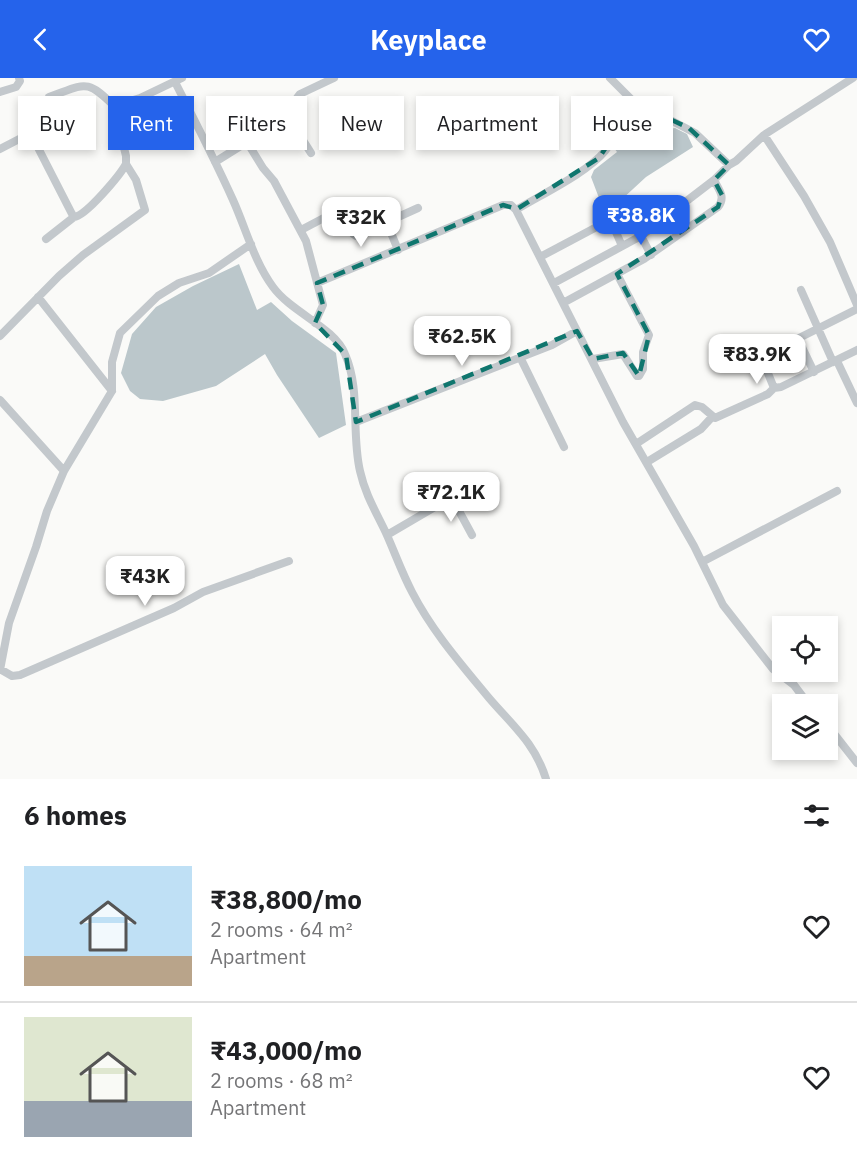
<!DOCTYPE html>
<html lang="en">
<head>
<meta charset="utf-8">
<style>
  body { margin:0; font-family:"IBM Plex Sans",sans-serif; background:#f6f6f6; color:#202124; height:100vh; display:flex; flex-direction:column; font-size:22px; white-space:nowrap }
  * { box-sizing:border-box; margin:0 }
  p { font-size:20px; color:#757577 }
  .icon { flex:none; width:33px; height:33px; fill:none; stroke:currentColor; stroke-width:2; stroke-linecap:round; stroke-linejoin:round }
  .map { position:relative; height:701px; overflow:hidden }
  .side { display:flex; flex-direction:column; background:#fff; flex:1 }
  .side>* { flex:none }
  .guide { position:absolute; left:18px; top:18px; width:822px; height:54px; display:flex; gap:12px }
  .buttons { position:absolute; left:772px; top:538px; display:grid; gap:12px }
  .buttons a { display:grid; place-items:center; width:66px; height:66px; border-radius:0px; background:#fff; box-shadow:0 3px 9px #0003; font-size:30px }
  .price { position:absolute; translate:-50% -51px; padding:0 14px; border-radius:12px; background:#fff; color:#222; font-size:20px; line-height:39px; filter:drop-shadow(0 2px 3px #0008) }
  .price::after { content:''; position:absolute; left:50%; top:36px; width:18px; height:14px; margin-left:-9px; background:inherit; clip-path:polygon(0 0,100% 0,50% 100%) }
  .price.active { background:#2563eb; color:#fff }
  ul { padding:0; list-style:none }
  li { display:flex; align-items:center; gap:18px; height:150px; padding:0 24px }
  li+li { border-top:2px solid #e0e0e0 }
  li span { display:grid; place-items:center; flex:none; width:168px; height:120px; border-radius:0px; color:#555 }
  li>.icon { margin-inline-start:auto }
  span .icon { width:72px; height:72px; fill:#fffc; stroke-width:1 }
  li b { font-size:26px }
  h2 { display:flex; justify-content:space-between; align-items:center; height:72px; padding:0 24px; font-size:26px }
  .pill { padding:0 21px; border-radius:0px; background:#fff; box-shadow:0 3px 9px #0003; font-size:21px; line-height:54px }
  .pill.active { background:#2563eb; color:#fff }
  header { display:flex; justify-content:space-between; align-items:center; height:78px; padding:0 24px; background:#2563eb; color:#fff; font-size:27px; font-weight:700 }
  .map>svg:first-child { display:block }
</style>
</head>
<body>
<header><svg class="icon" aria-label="back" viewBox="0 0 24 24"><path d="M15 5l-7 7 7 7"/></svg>Keyplace<svg class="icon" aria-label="heart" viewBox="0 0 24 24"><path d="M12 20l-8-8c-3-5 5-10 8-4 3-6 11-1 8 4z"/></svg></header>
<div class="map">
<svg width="857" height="701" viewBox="0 0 857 701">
  <rect width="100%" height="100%" fill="#fafaf8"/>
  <path fill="#bbc7cb" d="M640 42C652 43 663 52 675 50L687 56 693 69 646 99 620 123 607 124 599 120 591 99 594 92 617 74 614 70 628 50Z
    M239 186 257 232 271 224 292 243 336 275 346 347 319 360 277 297 265 276 216 308 163 323 140 321 130 313 121 295 132 256 156 229 193 208Z"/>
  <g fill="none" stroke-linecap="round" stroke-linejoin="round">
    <path stroke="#c3c8cc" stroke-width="8" d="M610 0 635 25
      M175 4C195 43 215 82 233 122 246 151 254 183 273 209 292 235 334 249 345 276 361 312 351 355 360 393 365 416 376 434 386 455 395 475 402 495 412 514 432 553 461 586 489 620 512 647 535 665 546 701
      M0 14 16 9 20 3 19 0
      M49 19C86 6 86 0 115 29
      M285 34 311 75
      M764 57 804 118 830 164 857 227
      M247 64 263 90 274 103 306 163 323 227 315 245
      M0 71 25 58H32L72 136 74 139C86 138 120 97 126 86V78L115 33 116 27 140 20 182 0
      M215 84 247 64 270 43 288 32 300 16 334 0
      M516 132C542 116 587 95 605 73 616 60 622 42 630 28L638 25 695 55 729 87 736 83 764 57 853 0
      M387 145 398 172
      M301 152 337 133C348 138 346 153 356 158L418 130
      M641 158 651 177
      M46 161 74 139
      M540 179 606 144 612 145 622 168
      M317 205 503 127H511L516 132 623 344 694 468 723 527 773 591 794 607 809 627
      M554 205 641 158 714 102 729 87
      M801 212 833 284
      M38 219 112 313
      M563 225 644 181 718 129C726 119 719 112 714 102
      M0 258 59 198 83 177 145 132 136 102 126 86
      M798 261 814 294
      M520 279 564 369
      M593 281 623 276 637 298H639L643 291V274L649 257 617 196
      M837 283 857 325
      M774 310 781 309 857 272
      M0 322 64 393
      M356 344 552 267 577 253
      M636 366 695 327 702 329 715 340 768 316 774 310 763 283 767 276 857 231
      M647 384 701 351 712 339
      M452 420 472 457
      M387 457 481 402
      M702 484 837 413
      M0 591 12 598 20 597 174 530 203 514 289 483
      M0 592 9 545 36 469 47 433 64 393 112 313V284L120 255 158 218 179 205 209 195 251 166
      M828 648 857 685"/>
  </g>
  <path fill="none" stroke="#0f766e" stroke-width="4.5" stroke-dasharray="12 8" stroke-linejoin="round" d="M635 25 689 50 729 87 714 102 722 117 718 129 617 196 649 257 639 298 623 275 593 281 577 253 356 344 346 277 315 245 323 227 317 205 503 127 517 131 599 80Z"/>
</svg>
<div class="buttons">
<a><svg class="icon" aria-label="locate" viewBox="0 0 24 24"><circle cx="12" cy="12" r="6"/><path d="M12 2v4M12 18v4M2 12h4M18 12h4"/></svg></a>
<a><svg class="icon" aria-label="layers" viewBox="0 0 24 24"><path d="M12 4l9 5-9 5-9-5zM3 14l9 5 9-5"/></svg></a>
</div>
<b class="price active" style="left:641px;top:168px">₹38.8K</b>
<b class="price" style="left:361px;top:170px">₹32K</b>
<b class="price" style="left:462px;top:289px">₹62.5K</b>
<b class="price" style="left:757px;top:307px">₹83.9K</b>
<b class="price" style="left:451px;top:445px">₹72.1K</b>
<b class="price" style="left:145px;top:529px">₹43K</b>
<div class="guide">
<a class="pill">Buy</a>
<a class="pill active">Rent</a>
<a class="pill">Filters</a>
<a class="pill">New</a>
<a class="pill">Apartment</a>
<a class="pill">House</a>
</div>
</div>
<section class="side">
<h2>6 homes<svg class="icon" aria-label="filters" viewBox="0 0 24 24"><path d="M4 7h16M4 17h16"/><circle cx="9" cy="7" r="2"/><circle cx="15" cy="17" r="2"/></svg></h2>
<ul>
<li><span style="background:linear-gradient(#bfe0f5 75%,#b9a48a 0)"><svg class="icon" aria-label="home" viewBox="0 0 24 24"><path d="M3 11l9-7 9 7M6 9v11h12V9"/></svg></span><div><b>₹38,800/mo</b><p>2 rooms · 64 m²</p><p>Apartment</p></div><svg class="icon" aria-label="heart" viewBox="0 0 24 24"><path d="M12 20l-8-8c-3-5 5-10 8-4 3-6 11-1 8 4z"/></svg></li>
<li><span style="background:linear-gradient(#dfe7d0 70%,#9aa5b1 0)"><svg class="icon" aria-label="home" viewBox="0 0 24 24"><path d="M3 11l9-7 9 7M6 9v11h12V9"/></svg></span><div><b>₹43,000/mo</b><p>2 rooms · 68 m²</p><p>Apartment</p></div><svg class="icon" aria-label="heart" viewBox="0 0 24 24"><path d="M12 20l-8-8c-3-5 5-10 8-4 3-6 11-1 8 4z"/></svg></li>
</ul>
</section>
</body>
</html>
